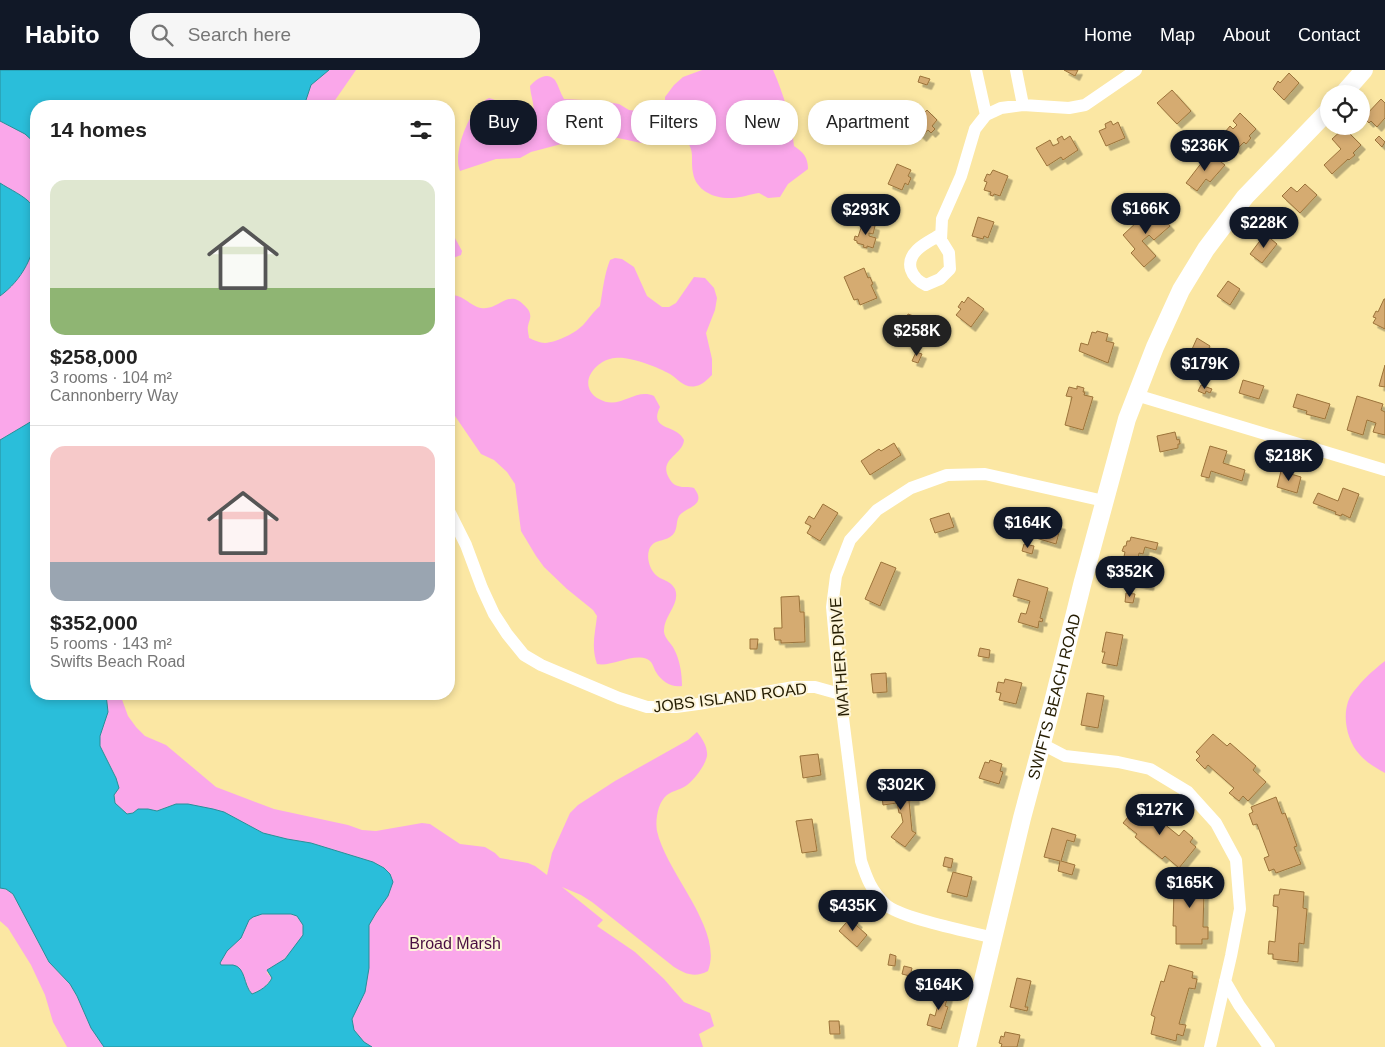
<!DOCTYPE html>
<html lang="en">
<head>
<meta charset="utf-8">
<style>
  body { margin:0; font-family:Arial,sans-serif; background:#f6f6f6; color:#222; height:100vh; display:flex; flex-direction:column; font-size:19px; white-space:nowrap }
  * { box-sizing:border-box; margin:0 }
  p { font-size:16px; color:#767676 }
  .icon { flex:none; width:28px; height:28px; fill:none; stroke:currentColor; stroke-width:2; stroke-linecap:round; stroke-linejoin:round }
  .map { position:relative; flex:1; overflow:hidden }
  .side { position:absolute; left:30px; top:30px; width:425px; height:600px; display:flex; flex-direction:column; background:#fff; border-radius:20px; box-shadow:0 2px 8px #0003 }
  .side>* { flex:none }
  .hud { position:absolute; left:470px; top:30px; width:475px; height:45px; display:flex; gap:10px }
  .tools { position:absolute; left:1320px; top:15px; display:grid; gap:10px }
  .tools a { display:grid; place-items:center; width:50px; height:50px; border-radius:50%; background:#fff; box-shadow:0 2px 8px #0003; font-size:25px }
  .price { position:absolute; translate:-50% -42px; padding:0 11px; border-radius:18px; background:#111827; color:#fff; font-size:16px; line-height:32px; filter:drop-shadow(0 1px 2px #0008) }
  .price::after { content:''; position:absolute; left:50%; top:30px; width:15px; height:11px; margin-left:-8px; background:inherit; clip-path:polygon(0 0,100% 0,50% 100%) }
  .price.active { background:#222; color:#fff }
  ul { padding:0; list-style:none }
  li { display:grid; align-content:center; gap:10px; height:265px; padding:0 20px }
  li+li { border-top:1px solid #e0e0e0 }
  li span { display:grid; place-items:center; height:155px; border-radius:15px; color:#555 }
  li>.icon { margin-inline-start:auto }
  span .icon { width:90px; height:90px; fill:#fffc; stroke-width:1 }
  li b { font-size:21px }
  h2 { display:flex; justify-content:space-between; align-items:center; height:60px; padding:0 20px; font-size:21px }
  .tag { padding:0 18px; border-radius:20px; background:#fff; box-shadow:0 2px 8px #0003; font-size:18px; line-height:45px }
  .tag.active { background:#111827; color:#fff }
  header { display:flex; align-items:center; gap:30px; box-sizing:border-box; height:70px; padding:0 25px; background:#111827; color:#fff }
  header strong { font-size:24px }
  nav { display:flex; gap:28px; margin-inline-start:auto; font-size:18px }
  .search { width:350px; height:45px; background:#f6f6f6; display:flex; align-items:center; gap:12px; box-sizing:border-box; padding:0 18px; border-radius:20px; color:#767676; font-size:19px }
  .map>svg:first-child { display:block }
</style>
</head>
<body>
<header>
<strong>Habito</strong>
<div class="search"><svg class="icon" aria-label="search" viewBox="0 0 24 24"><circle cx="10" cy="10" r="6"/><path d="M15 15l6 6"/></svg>Search here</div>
<nav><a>Home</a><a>Map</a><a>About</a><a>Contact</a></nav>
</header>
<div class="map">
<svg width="1385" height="977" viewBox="0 0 1385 977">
  <defs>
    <filter id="shadow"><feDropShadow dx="4.5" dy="4.5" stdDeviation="0" flood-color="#0004"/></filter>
  </defs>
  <rect width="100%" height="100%" fill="#fbe7a3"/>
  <path fill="#faa7ea" d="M329 0H356L331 36H304L311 15Z
    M702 0H773C784 25 791 49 794 76 803 82 808 87 808 99L788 114 780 127 768 128 759 123C750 124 741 128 732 128 715 129 696 121 693 103 690 85 697 79 680 65L641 73 618 68 597 66 588 67 531 82 520 88 496 89 460 101C452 83 470 36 489 28 509 33 505 49 518 57 543 52 531 32 530 16 536 9 547 1 555 10 559 16 560 23 564 29L602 31 619 34 629 40 655 43 661 40 665 32V27L674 15 683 7Z
    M0 51 25 64 36 74V143L31 133 0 113Z
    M449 157 462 181 461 185 453 188H449Z
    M36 169V350L32 351 0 370V226C19 212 30 192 36 169Z
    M615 188 622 189 634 197 647 226 662 237H669L676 233 694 207 705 208 714 218 717 228 715 240 706 263 712 289V305C708 309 702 315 696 316 685 319 678 309 670 304 657 297 630 286 615 288 594 290 576 316 599 329 620 341 635 317 654 326L660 337C648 361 677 354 684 370 683 385 658 389 669 408 671 412 674 415 678 416 683 418 689 416 694 418 708 436 685 437 679 446 675 453 679 461 670 467 663 472 653 469 649 480 646 490 651 503 660 508 666 511 671 512 675 519 681 534 663 546 664 562 665 569 671 573 674 579 680 590 682 604 682 616 672 618 661 611 656 602 653 597 653 592 647 589 632 583 612 597 597 594 591 577 595 564 597 546L593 540 567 519 544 497 536 486 521 461 515 414 507 402 494 390 481 384 455 346 449 333V225C464 224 468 235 481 238 499 241 508 218 524 235 526 237 528 239 529 241 532 248 529 250 528 256 527 260 529 265 529 268 534 270 540 273 545 273 557 272 576 263 584 254 591 246 592 243 600 236 603 220 604 205 610 190Z
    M1385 591V703C1376 698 1367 693 1360 685 1347 671 1341 645 1350 627 1359 613 1372 601 1385 591Z
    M106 624H120L128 646 136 657 145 666 166 675 216 717 274 739 348 755 362 760 376 761 422 753 430 754 460 774 485 777 495 783 500 788 528 793 535 796 547 805 552 783 570 743 578 735 615 711 688 670 697 662C702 668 708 677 707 686 705 696 693 712 684 717 679 720 672 721 667 725 658 732 655 750 657 761 666 803 724 859 708 901 695 908 685 904 674 897L592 832 581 825 562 817 603 850 597 856 635 882 664 909 684 932 710 943 714 956 699 964 703 977H372L364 972 354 960 352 949 357 937 369 897V855L391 809 384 798 373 792 311 773 287 769 263 763 224 742 176 734 156 741 148 739H138L133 743 127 744 115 733 114 725 119 718 116 708 100 676V666L108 642Z
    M0 818 6 819 13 824 49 892 70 914 77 926 90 955 107 977H67L53 952 45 925 31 895 8 858 0 851Z
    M262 844H291L297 846 303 855V865C294 878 285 893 269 898L267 903 272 908 265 917 252 924C243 914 246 897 233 895 228 895 224 895 220 895V893L227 880 249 850 253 847Z"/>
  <path fill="#2abeda" stroke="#288e99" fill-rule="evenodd" d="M0 0H329L311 15 304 36H36V74L25 64 0 51Z
    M0 113C9 119 25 126 32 135 37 142 36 148 36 157 36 184 22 210 0 226Z
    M36 350V624H106L108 642 100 666V676L116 708 119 718 114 725 115 733 127 744 133 743 138 739H148L157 741 176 734H188L213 739 224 742 263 763 287 769 311 773 373 792 384 798 390 804 393 812 388 826 376 843 369 855V898L365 922 352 949 354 960 364 972 372 977H104L91 958 77 926 70 914 49 892 13 824 6 819 0 818V370L32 351ZM262 844H291L297 846 303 855V865L285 889 267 900 272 908C268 916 260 921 252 924 243 915 246 897 233 895 229 895 225 895 221 895L220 893 227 881 241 868 249 850 253 847Z"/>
  <path fill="#d5ab71" stroke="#9b733a" filter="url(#shadow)" d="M1064 0H1078L1075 6Z
    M1289 3 1299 13 1284 30 1273 19 1278 11 1280 13Z
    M920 6 930 9 927 15 918 12Z
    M1172 20 1191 41 1177 54 1157 33Z
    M1381 29 1385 33V48L1377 57 1371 51 1369 53 1365 49 1367 47 1365 46Z
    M927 40 937 50 932 56 935 59 931 63 928 60 922 67 911 57Z
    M1240 43 1256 59 1249 66 1251 68 1246 74 1244 72 1236 80 1224 69 1228 65 1225 62 1230 56 1233 59 1237 55 1233 51Z
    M1111 51 1113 55 1118 52 1125 68 1106 76 1099 61 1106 58 1105 54Z
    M1344 58 1361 75 1353 83 1355 85 1349 90 1348 89 1332 104 1324 95 1341 79 1332 69Z
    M1062 66 1064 70 1070 66 1078 80 1063 90 1061 87 1047 96 1036 78 1050 70 1053 76 1059 73 1057 69Z
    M1379 66 1385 72 1382 77 1375 70Z
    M1209 83 1225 95 1210 112 1206 109 1197 121 1186 113Z
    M897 94 911 100 908 106 911 108 908 115 905 113 902 120 888 114Z
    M993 100 1008 106 1000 126 994 124 993 126 990 125 991 122 984 120 987 112 984 111 987 104 990 105Z
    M1305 114 1317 125 1300 143 1282 126 1291 117 1297 122Z
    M1153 137 1170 156 1154 170 1149 165 1142 171 1156 186 1144 197 1131 183 1135 179 1123 165Z
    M978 147 994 152 988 168 984 166 983 169 972 166Z
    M863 152 875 156 873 164 869 163V166L876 168 873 178 867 176V178L863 177 864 175 857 173V171L854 170 855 166 858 167Z
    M1265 164 1277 174 1262 193 1250 184Z
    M864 198 868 208 870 207 873 214 871 215 877 228 860 235 858 229 854 230 844 207Z
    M1228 211 1240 219 1230 235 1217 226Z
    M968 227 984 239 971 257 956 245 961 239 958 237 962 231 964 233Z
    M1384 229H1385V259L1373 253 1376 248 1373 247 1376 241 1378 242Z
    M908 244 930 252 928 258 932 260 929 268 925 266 924 268 916 265 914 270 900 265Z
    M1097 261 1108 264 1106 271 1114 273 1108 293 1079 281 1081 273 1088 275 1092 262 1096 263Z
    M1197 268 1210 276 1202 293 1189 286Z
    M916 282 922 284 918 293 912 291Z
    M1385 295V317L1379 316Z
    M1243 310 1264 316 1259 329 1239 323Z
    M1201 315 1212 319 1210 323 1206 321 1205 324 1198 321Z
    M1077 316 1084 318 1083 322H1085L1084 325 1093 327 1083 360 1065 355 1072 327 1066 326 1069 317 1077 319Z
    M1297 324 1330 334 1325 349 1306 344 1307 341 1293 337Z
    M1357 326 1383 334 1381 340 1385 342V365L1373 362 1376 353 1367 350 1363 365 1347 360Z
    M1175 362 1177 370 1179 369 1180 374H1178V378L1160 382 1157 366Z
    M894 373 901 385 870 405 861 391 879 379 881 381Z
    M1210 376 1227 381 1223 393 1245 400 1242 411 1211 401 1209 408 1201 406Z
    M1281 401 1301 407 1297 423 1277 417Z
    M1343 418 1359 424 1350 448 1342 444 1341 446 1335 444 1336 442 1313 433 1318 423 1338 431Z
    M823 434 838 443 820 471 807 463 811 456 805 453 809 446 814 449Z
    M949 443 954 457 935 463 930 449Z
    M1041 450 1061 455 1056 474 1036 468 1038 465 1033 463 1036 452 1041 453Z
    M1131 467 1158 473 1156 480 1145 477 1143 484 1139 483 1138 489 1151 492 1148 506 1151 507 1149 516 1124 510 1128 492 1123 491 1125 482 1122 481 1124 476H1126L1127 471H1130Z
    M1024 474 1034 476 1032 484 1022 481Z
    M881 492 896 498 880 536 865 529Z
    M1018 509 1048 518 1040 548 1043 549 1042 552 1039 551 1038 558 1018 552 1021 543 1026 544 1030 531 1013 526Z
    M1126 523 1135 524 1133 533 1125 532Z
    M799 526 800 542H804L805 572 781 573V570H775L774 558H782L781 527Z
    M1106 562 1123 565 1117 596 1102 593 1105 582H1102Z
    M750 569H758L757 579H750Z
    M980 578 990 580 989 588 978 586Z
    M886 603 887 622 873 623 871 604Z
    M1005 609 1022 613 1016 634 999 630 1001 623 996 622 998 612 1004 613Z
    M1087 623 1104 626 1098 658 1081 655Z
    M1213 664 1227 676 1230 673 1256 696 1253 700 1266 712 1248 731 1243 726 1239 731 1229 723 1234 718 1208 695 1205 699 1196 690 1200 686 1196 682Z
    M818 684 821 705 803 708 800 686Z
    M990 690 1002 694 1000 701 1003 702 999 714 979 708 985 692 989 693Z
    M909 715 910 723 914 722 915 730 909 731 912 761 916 763 905 777 891 767 903 752 901 743H899L897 733 883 735 881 718Z
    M1276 727 1282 744 1285 743 1297 776 1294 777 1301 794 1276 803 1274 799 1269 801 1264 788 1269 786 1257 754 1253 755 1249 744 1253 742 1251 737Z
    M1147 733 1155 740 1152 744 1179 766 1184 760 1193 768 1190 772 1196 777 1179 798 1165 786 1162 789 1135 767 1137 764 1123 753 1139 734 1143 737Z
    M812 749 817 781 802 783 796 751Z
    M1052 758 1076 765 1074 772 1067 770 1061 791 1075 795 1072 805 1058 801 1060 791 1044 787Z
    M945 787 953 789 951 798 943 796Z
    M953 802 972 807 967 827 947 822Z
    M1178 803 1205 804V809H1210V821H1204L1203 857H1208V869H1202V874H1176V856H1173L1174 820H1178Z
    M1280 819 1304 822 1303 838 1307 839 1304 874 1299 873 1298 892 1273 889V884H1268L1269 871 1275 872 1278 837 1273 836 1274 825H1279Z
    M851 847 858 853 856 855 867 865 857 877 839 861Z
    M890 884 896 886 895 896 888 895Z
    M1169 895 1193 902 1192 908 1197 909 1195 919 1189 918 1179 954 1186 955 1183 966 1177 964 1176 971 1151 964 1155 947 1151 945 1161 911 1164 912Z
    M904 896 912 898 910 906 902 904Z
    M1017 908 1031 911 1025 937H1028L1027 941 1010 937Z
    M936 922 948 926 945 936 948 937 941 959 927 955 930 944 935 946 938 935 936 934 937 931 933 930Z
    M829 951H839L840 964H830Z
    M1005 962 1020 965 1017 977H1001L1002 974 999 973 1001 966 1004 967Z"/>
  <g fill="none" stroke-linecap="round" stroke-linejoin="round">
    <path stroke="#fff" stroke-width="12" d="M1016 0 1023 35 1069 38 1085 35 1136 0
      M986 45 1001 38 1023 35
      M941 164C934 169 924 173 917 180 904 193 911 208 926 215L940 209 950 199 949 183 941 170 942 149 961 106 975 59 986 45 976 0
      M1136 325 1385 400
      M449 441 466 475 482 518 494 544 507 564 524 585 541 595 619 628 647 637H676L698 634 794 617H815L840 624
      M1042 674 1065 686 1118 692 1150 699 1188 722 1216 753 1236 790 1240 839 1231 886 1210 977
      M994 868C971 862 899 848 885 834 871 820 867 809 861 791L840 624 832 537 836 506 850 470 877 440 911 418 947 405 985 404 1104 431
      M1225 911 1239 935 1269 977"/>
    <g stroke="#fff" stroke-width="18">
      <path d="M1343 24 1364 0"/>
      <path id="s1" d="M967 977 1022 748 1052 636 1083 511 1127 349 1155 277 1181 220 1206 179 1245 127 1329 40"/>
    </g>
  </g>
  <g text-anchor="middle" stroke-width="4" stroke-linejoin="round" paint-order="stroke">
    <g font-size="16" fill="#251d02" stroke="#fdf5da">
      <text transform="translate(839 587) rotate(-94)" y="6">MATHER DRIVE</text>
      <text transform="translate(730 627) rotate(-7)" y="6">JOBS ISLAND ROAD</text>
      <text dy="6" stroke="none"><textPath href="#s1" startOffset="361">SWIFTS BEACH ROAD</textPath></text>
    </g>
    <g font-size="16" fill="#490e42" stroke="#fdf5da">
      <text x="455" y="879">Broad Marsh</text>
    </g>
  </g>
</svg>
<div class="tools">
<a><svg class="icon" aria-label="locate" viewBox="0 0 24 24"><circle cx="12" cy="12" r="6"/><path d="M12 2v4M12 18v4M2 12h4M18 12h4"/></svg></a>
</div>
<b class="price" style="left:1205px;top:102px">$236K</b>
<b class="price" style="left:1146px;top:165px">$166K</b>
<b class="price" style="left:866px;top:166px">$293K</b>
<b class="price" style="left:1264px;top:179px">$228K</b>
<b class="price active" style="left:917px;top:287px">$258K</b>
<b class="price" style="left:1205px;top:320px">$179K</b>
<b class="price" style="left:1289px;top:412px">$218K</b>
<b class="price" style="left:1028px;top:479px">$164K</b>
<b class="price" style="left:1130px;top:528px">$352K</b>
<b class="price" style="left:901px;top:741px">$302K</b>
<b class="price" style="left:1160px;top:766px">$127K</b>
<b class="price" style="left:1190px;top:839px">$165K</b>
<b class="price" style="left:853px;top:862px">$435K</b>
<b class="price" style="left:939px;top:941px">$164K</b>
<div class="hud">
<a class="tag active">Buy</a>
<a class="tag">Rent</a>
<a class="tag">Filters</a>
<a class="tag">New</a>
<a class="tag">Apartment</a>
</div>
<section class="side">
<h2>14 homes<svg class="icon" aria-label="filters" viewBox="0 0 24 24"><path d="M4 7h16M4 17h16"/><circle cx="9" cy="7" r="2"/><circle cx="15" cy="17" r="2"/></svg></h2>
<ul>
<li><span style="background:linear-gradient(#dfe7d0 70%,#8fb573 0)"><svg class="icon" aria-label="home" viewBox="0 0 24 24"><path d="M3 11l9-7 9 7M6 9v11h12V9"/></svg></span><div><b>$258,000</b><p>3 rooms · 104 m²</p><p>Cannonberry Way</p></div></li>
<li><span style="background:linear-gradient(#f6c9c9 75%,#9aa5b1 0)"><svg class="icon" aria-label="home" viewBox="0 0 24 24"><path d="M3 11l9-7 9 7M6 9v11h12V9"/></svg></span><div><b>$352,000</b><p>5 rooms · 143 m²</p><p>Swifts Beach Road</p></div></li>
</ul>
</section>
</div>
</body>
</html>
